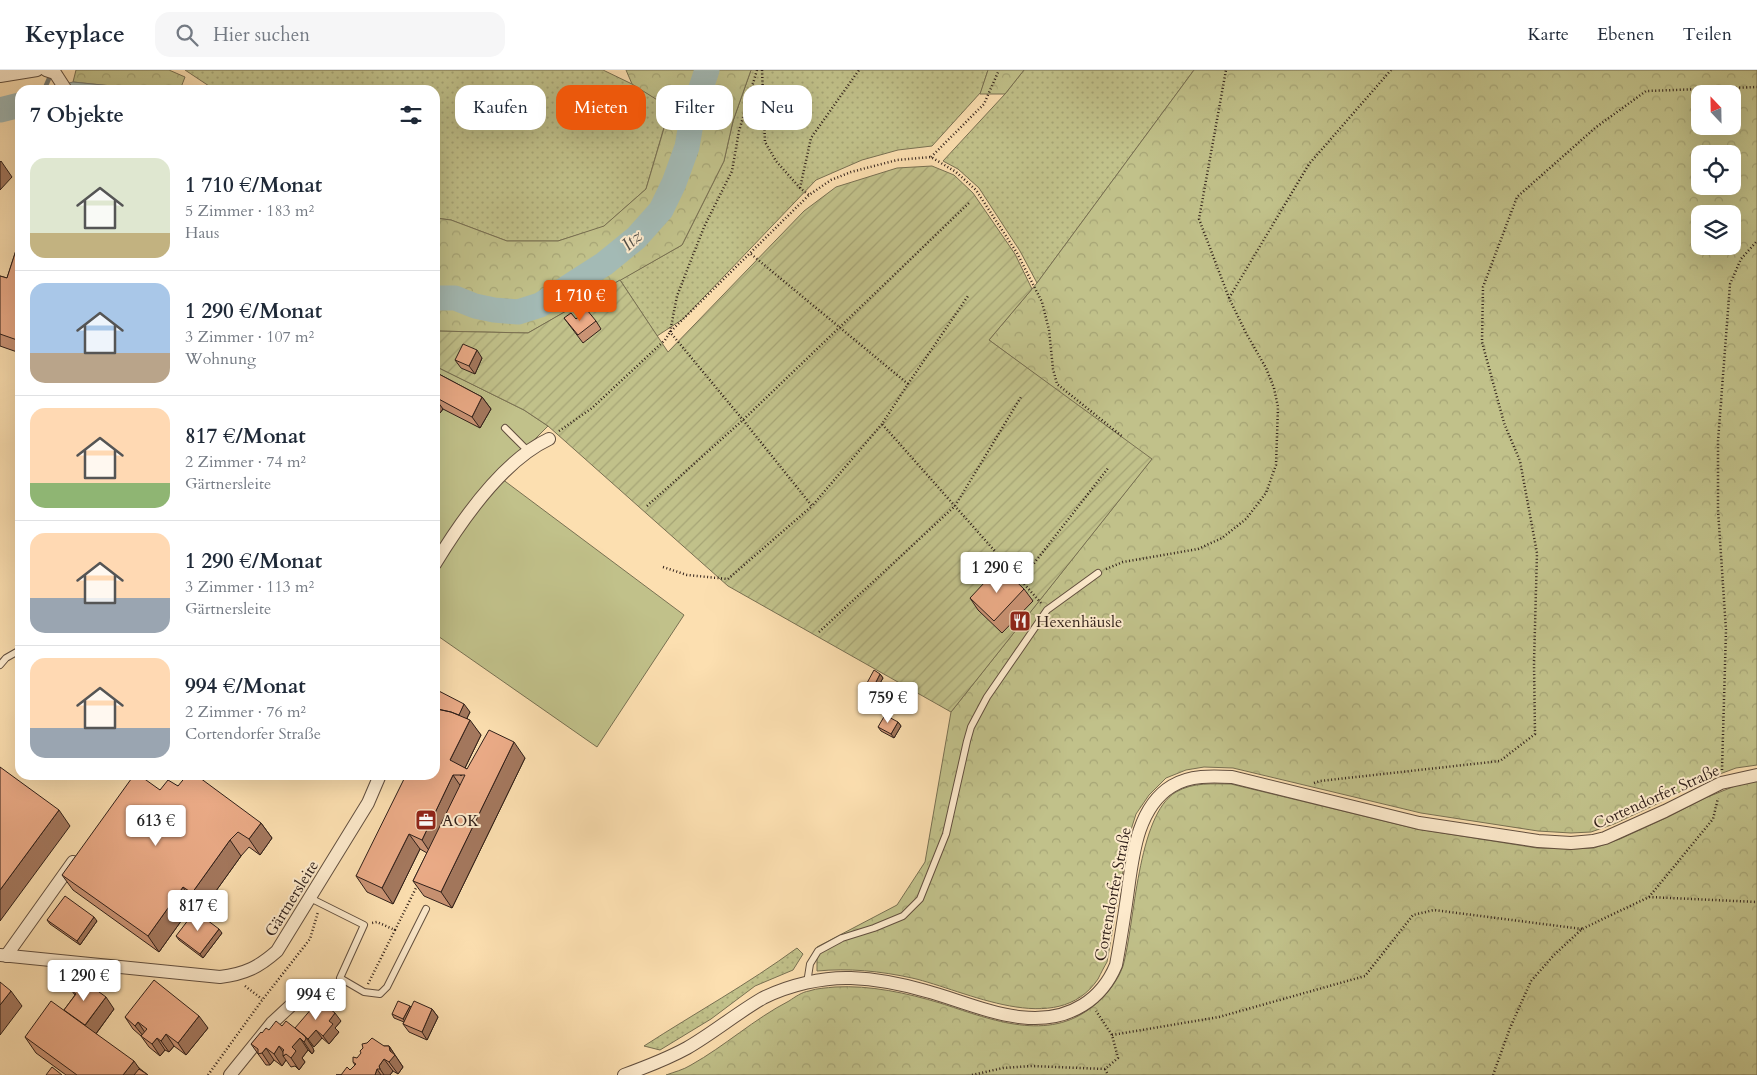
<!DOCTYPE html>
<html lang="de">
<head>
<meta charset="utf-8">
<style>
  body { margin:0; font-family:Cardo,serif; background:#f6f6f7; color:#1f2937; height:100vh; display:flex; flex-direction:column; font-size:19px; white-space:nowrap }
  * { box-sizing:border-box; margin:0 }
  p { font-size:16px; color:#747a83 }
  .icon { flex:none; width:28px; height:28px; fill:none; stroke:currentColor; stroke-width:2; stroke-linecap:round; stroke-linejoin:round }
  .map { position:relative; flex:1; overflow:hidden }
  .side { position:absolute; left:15px; top:15px; width:425px; height:695px; display:flex; flex-direction:column; background:#fff; border-radius:15px; box-shadow:0 5px 20px #0002 }
  .side>* { flex:none }
  .top-card { position:absolute; left:455px; top:15px; width:475px; height:45px; display:flex; gap:10px }
  .needle { width:32px; rotate:338deg }
  .fabs { position:absolute; left:1691px; top:15px; display:grid; gap:10px }
  .fabs a { display:grid; place-items:center; width:50px; height:50px; border-radius:10px; background:#fff; box-shadow:0 5px 20px #0002; font-size:25px }
  .price { position:absolute; translate:-50% -42px; padding:0 11px; border-radius:5px; background:#fff; color:#222; font-size:16px; line-height:32px; filter:drop-shadow(0 1px 2px #0008) }
  .price::after { content:''; position:absolute; left:50%; top:30px; width:15px; height:11px; margin-left:-8px; background:inherit; clip-path:polygon(0 0,100% 0,50% 100%) }
  .price.on { background:#ea580c; color:#fff }
  ul { padding:0; list-style:none }
  li { display:flex; align-items:center; gap:15px; height:125px; padding:0 15px }
  li+li { border-top:1px solid #e0e1e3 }
  li span { display:grid; place-items:center; flex:none; width:140px; height:100px; border-radius:15px; color:#555 }
  li>.icon { margin-inline-start:auto }
  span .icon { width:60px; height:60px; fill:#fffc; stroke-width:1 }
  li b { font-size:21px }
  h2 { display:flex; justify-content:space-between; align-items:center; height:60px; padding:0 15px; font-size:21px }
  .chip { padding:0 18px; border-radius:15px; background:#fff; box-shadow:0 5px 20px #0002; font-size:18px; line-height:45px }
  .chip.on { background:#ea580c; color:#fff }
  header { display:flex; align-items:center; gap:30px; box-sizing:border-box; height:70px; padding:0 25px; background:#fff; border-bottom:1px solid #e0e1e3 }
  header strong { font-size:24px }
  nav { display:flex; gap:28px; margin-inline-start:auto; font-size:18px }
  .search { width:350px; height:45px; background:#f6f6f7; display:flex; align-items:center; gap:12px; box-sizing:border-box; padding:0 18px; border-radius:15px; color:#747a83; font-size:19px }
  .map>svg:first-child { display:block }
</style>
</head>
<body>
<header>
<strong>Keyplace</strong>
<div class="search"><svg class="icon" aria-label="search" viewBox="0 0 24 24"><circle cx="10" cy="10" r="6"/><path d="M15 15l6 6"/></svg>Hier suchen</div>
<nav><a>Karte</a><a>Ebenen</a><a>Teilen</a></nav>
</header>
<div class="map">
<svg width="1757" height="1005" viewBox="0 0 1757 1005">
  <defs>
    <pattern id="grass-dots" width="8" height="8" patternUnits="userSpaceOnUse" patternTransform="scale(1.25)"><rect width="8" height="8" fill="#c1c18a"/><path d="M2 2h.1M6 6h.1" fill="none" stroke="#a6a576" stroke-width="1.8" stroke-linecap="round"/></pattern>
    <pattern id="forest-crowns" width="20" height="18" patternUnits="userSpaceOnUse" patternTransform="scale(1.25)"><rect width="20" height="18" fill="#c1c18a"/><path d="M2 6a3 3 0 1 1 6 0M12 15a3 3 0 1 1 6 0" fill="none" stroke="#a6a576"/></pattern>
    <pattern id="garden-furrows" width="10" height="10" patternUnits="userSpaceOnUse" patternTransform="scale(1.25)"><rect width="10" height="10" fill="#c1c18a"/><path d="M-1 1l2-2M0 10L10 0M9 11l2-2" fill="none" stroke="#a6a576"/></pattern>
  </defs>
  <rect width="100%" height="100%" fill="#fcdfb0"/>
  <filter id="stains"><feTurbulence type="fractalNoise" baseFrequency=".004" numOctaves="4"/><feColorMatrix values="0 0 0 0 .2 0 0 0 0 .09 0 0 0 0 .02 0 0 0 .5 -.17"/></filter>
  <radialGradient id="worn" r=".72"><stop offset=".6" stop-color="#630" stop-opacity="0"/><stop offset="1" stop-color="#630" stop-opacity=".3"/></radialGradient>
  <path fill="url(#grass-dots)" stroke="#787052" d="M185 0H603L632 14 670 37 646 119 603 157 558 171H507L451 150 435 148V20H215Z
    M751 0H988L981 22 932 76 898 80 862 90 816 110 683 249 657 266 620 210 682 175 724 91 733 51Z
    M1024 0H1194L1037 213 1020 181 979 118 958 99 943 91 1005 24Z
    M797 878 803 884 793 900 755 916 711 949 660 980 644 976C695 943 748 914 797 878Z"/>
  <path fill="url(#forest-crowns)" stroke="#787052" fill-rule="evenodd" d="M76 0H169L185 7 180 20H148L73 12Z
    M626 0H751L733 51 724 91 682 175 528 263 435 261V148L451 150 507 171H558L604 156 646 119 670 38 632 14Z
    M988 0H1024L1005 24H980Z
    M1194 0H1757V695L1736 698 1698 712 1661 732 1614 754 1591 762 1571 763 1538 761 1421 743 1233 698 1204 697 1186 700 1166 708 1149 725 1136 744 1129 766 1107 892C1104 897 1101 903 1098 909 1057 970 965 920 912 908 880 901 849 898 817 901V877L897 835 925 792 951 642 1151 390 989 270 1037 213ZM1700 24H1732V56H1700ZM1700 84H1732V116H1700ZM1700 144H1732V176H1700Z
    M1757 711V1005H666C674 1002 683 1000 691 995 725 976 754 949 789 931 795 927 802 922 809 921 817 918 827 918 835 917 870 915 907 923 940 933 987 948 1043 972 1088 940 1103 930 1117 913 1123 896 1135 854 1137 745 1176 722 1193 712 1213 714 1231 714L1417 759 1537 778 1571 779 1594 778 1620 769 1668 747 1705 728 1740 714Z"/>
  <path fill="#c1c18a" stroke="#787052" d="M435 296 524 340 548 356 498 406 684 545 597 677 435 564Z"/>
  <path fill="url(#garden-furrows)" stroke="#787052" d="M932 96 954 105 973 123 1015 184 1032 219 989 270 1152 389 951 642 728 516 548 356 524 340 435 296V261L528 263 620 210 668 282 804 141 836 117 897 98Z"/>
  <path fill="#a3bab5" stroke="#757c77" d="M73 12 142 19 148 20H41Z"/>
  <g fill="none" stroke-linecap="round" stroke-linejoin="round">
    <path stroke="#757c77" stroke-width="4.5" d="M44 20 51 4"/>
    <path stroke="#a3bab5" stroke-width="25" d="M0 40 20 35
      M435 228H455L475 236 494 240 518 242 540 235 604 194 636 168 661 140 674 113 687 77 693 42 707 0"/>
    <g stroke="#624f3f" stroke-width="8">
      <path id="lane" d="M505 358 528 381
        M0 595 6 588 20 580
        M310 828 364 855 340 908 364 922 380 924 387 917 426 839
        M807 913 810 894 818 881 842 868 874 858 903 846 920 829 946 764 967 671 971 657 987 627 1047 540 1098 503"/>
    </g>
    <g stroke="#624f3f" stroke-width="14">
      <path id="street" d="M46 0 55 3 66 20
        M0 6 37 0
        M435 494C461 451 502 391 549 369
        M0 885 220 907C245 904 259 897 277 881L368 733 380 705
        M6 886 73 792
        M230 1005 272 953 299 928
        M624 1005C646 997 667 989 687 978 713 963 737 943 763 928 789 915 823 907 851 908 876 909 902 914 926 921 975 934 1034 966 1083 935 1099 925 1109 912 1116 895 1120 874 1123 854 1126 834 1132 795 1134 739 1172 716 1190 705 1212 706 1232 707L1419 753 1538 771 1571 773 1593 771 1605 768 1665 741 1721 713 1757 705"/>
    </g>
    <path stroke="#2f1f19" stroke-width="2.5" stroke-dasharray="1 2.5" stroke-linecap="butt" d="M757 0 739 61 732 101 704 157 677 226 670 262 743 350 812 436 882 354
      M762 0 765 72 776 91 800 118 809 125
      M931 87 984 34 999 0
      M800 118 811 68 859 0
      M751 184 908 314 882 354 1041 533
      M1229 228 1309 94 1391 0
      M908 314 968 226
      M559 361 592 338 665 270 670 262 809 125 831 110 851 102 897 90 931 87 956 102 976 120 1017 183 1042 232 1049 260 1053 299 1057 314 1123 367
      M647 436 743 350 969 133
      M663 497 687 505 728 509 812 436
      M1106 499 1123 492 1198 479 1222 468 1246 449 1266 423 1276 395 1278 337 1274 318 1266 298 1246 263 1229 228 1199 149 1226 0
      M1021 510 1109 397
      M819 562 955 436 1021 327
      M1722 700 1726 560 1718 440V371L1730 214 1741 189 1757 171
      M1314 713 1320 711 1500 691 1535 664 1534 593 1537 483 1520 391 1504 353 1482 272 1483 217 1517 127 1595 58 1646 21 1757 17
      M1649 827 1757 832
      M395 860 418 814
      M368 914 395 860 377 852 372 853
      M245 916 262 929
      M1112 965 1219 947 1365 906 1413 845 1434 840 1582 859
      M1105 999 1108 1005
      M208 1005 263 929 310 869 318 842
      M972 1005 1003 998 1032 996 1105 999 1118 988 1112 965 1096 941
      M1493 1005 1510 958 1531 911 1554 885 1582 859 1649 827 1713 749 1718 728"/>
    <use href="#lane" stroke="#fdeacc" stroke-width="6"/>
    <use href="#street" stroke="#fdeacc" stroke-width="12"/>
  </g>
  <path fill="#ca9374" stroke="#2f1f19" d="M20 168V283L0 276V206L7 208Z
    M564 248 576 249 596 251 601 259 583 273Z
    M482 288 475 304 461 298 455 290Z
    M435 302 482 327 491 339 480 358 443 339 440 343 435 340Z
    M1024 519 1033 531 1002 563 978 540 970 528Z
    M880 604 883 608 876 620 870 617 867 613Z
    M435 619 470 642 467 648 481 665 465 698 467 699 525 688 452 838 424 826 413 811 427 783 420 779 393 834 367 822 356 806 435 705Z
    M898 652 901 656 894 668 881 661 878 657Z
    M178 716 261 753 272 768 260 785 249 777 241 786 203 839 194 833 159 882 73 820 62 805 160 720Z
    M47 850 97 851 80 875 50 854Z
    M222 863 203 888 179 870 176 866Z
    M71 920 114 939 96 964 148 1005H66L36 983 25 967 64 940 75 925Z
    M411 937 432 939 438 947 427 970 409 962 403 954 404 952 394 948 392 944Z
    M125 947 208 958 186 985 174 976 169 982 165 980 160 986 149 977 141 966 133 959Z
    M341 951 335 958 339 962 329 974 322 968 314 977 310 974 314 981 312 984 308 980 302 988 305 992 299 1000 295 996 291 997 286 990 282 996 274 990 270 995H266L251 974 262 963 282 956 296 959Z
    M384 976H389L403 997 398 1004 393 1001 390 1005H336H341L350 1000 355 995 353 992 357 988Z"/>
  <path fill="#a4785e" stroke="#2f1f19" d="M1 91 12 107 0 120V92Z
    M477 280 482 288 475 304 469 296Z
    M482 327 491 339 480 358 472 347Z
    M435 328 443 339 440 343 435 335Z
    M880 604 883 608 876 620 874 616Z
    M464 634 470 642 462 658 456 650Z
    M470 650 481 665 461 706 450 690Z
    M898 652 901 656 894 668 891 664Z
    M514 672 525 688 452 838 441 822Z
    M453 705 464 721 432 785 422 770Z
    M59 740 70 756 0 851V820Z
    M261 753 272 768 260 785 249 769Z
    M409 764 420 779 393 834 382 818Z
    M230 770 241 786 203 839 192 823Z
    M183 817 194 833 159 882 148 866Z
    M94 847 97 851 80 875 77 871Z
    M219 859 222 863 203 888 200 884Z
    M11 921 22 936 0 965V935Z
    M106 927 114 939 92 969 84 957Z
    M410 936 413 940 406 953 403 949Z
    M432 939 438 947 427 970 422 962Z
    M335 943 341 951 335 958 339 962 329 974 323 966 329 951Z
    M199 946 208 958 186 985 178 973Z
    M138 952 146 964 144 967 135 956Z
    M316 960 322 968 314 977 308 969Z
    M166 964 174 976 169 982 161 971Z
    M305 966 313 978 314 981 312 984 304 972Z
    M157 968 165 980 160 986 152 974Z
    M300 968 308 980 302 988 305 992 299 1000 291 988 292 977Z
    M279 976 285 985 283 986 286 990 282 996 274 984Z
    M389 976 403 997 398 1004 389 992 390 981Z
    M266 978 274 990 270 995 262 983Z
    M384 989 393 1001 390 1005H384L380 999 379 996Z
    M134 991 144 1005H123Z
    M377 999 381 1005H375Z"/>
  <path fill="#ebab87" stroke="#2f1f19" d="M20 168V271L0 264V206L7 208Z
    M587 240 596 251 578 265 564 248 571 243 576 249Z
    M463 274 477 280 469 296 455 290Z
    M435 302 482 327 472 347 435 327Z
    M1000 496 1024 519 994 551 970 528Z
    M874 600 880 604 874 616 867 613Z
    M435 619 464 634 459 645 451 642 436 639 435 637Z
    M438 639 451 642 470 650 450 690 467 699 489 660 514 672 441 822 413 811 465 705H453L422 770 409 764 382 818 356 806 406 705H435V645Z
    M885 645 898 652 891 664 878 657Z
    M0 697 59 740 0 820Z
    M134 705H139L160 720 168 710 178 716 187 705H196L261 753 249 769 238 762 230 770 192 823 183 817 148 866 62 805Z
    M65 826 94 847 77 871 47 850Z
    M195 841 219 859 200 884 176 866Z
    M154 910 199 946 178 973 166 964 161 971 157 968 152 974 141 966 147 959 138 952 135 956 125 947Z
    M78 911 81 914 84 911 106 927 85 955 64 940 76 924 71 920Z
    M0 912 11 921 0 935Z
    M319 930 335 943 329 951 333 954 323 966 316 960 308 969 295 958Z
    M51 931 134 991 123 1005H77L25 967Z
    M398 931 410 936 403 949 392 944Z
    M414 931 432 939 422 962 403 954Z
    M276 951 282 956 286 951 305 966 306 969 304 972 300 968 292 977 296 981 291 988 286 984 283 986V981L284 980 279 976 274 984 266 978 262 983 258 984V979L251 974 261 962 262 963 266 958 269 960Z
    M372 968 384 976H389L390 981 395 985 389 992 384 989 379 996 380 999H377L375 1005H336H341L347 997 350 1000 356 994 353 992V987L357 988 361 983 360 981 363 978 362 974 367 973Z
    M52 997 62 1005H46Z
    M139 999 148 1005H134Z"/>
  <defs>
    <g id="restaurant-square" transform="scale(1.125)"><rect x="-9" y="-9" width="18" height="18" rx="4" fill="#8f2418" stroke="#fdeacc"/><path d="M-5-6h1v4h1v-4h1v4h1v-4h1v5L-1.5 .5V6h-2V.5L-5-1ZM5-6V6H3V1.5H1.5Q1.5-4 5-6Z" fill="#fff"/></g>
    <g id="office-square" transform="scale(1.125)"><rect x="-9" y="-9" width="18" height="18" rx="4" fill="#8f2418" stroke="#fdeacc"/><path d="M-6-3h4V-5.5h4V-3h4V5H-6ZM-1-4.5V-3h2v-1.5ZM-6 0V1H6V0Z" fill="#fff"/></g>
  </defs>
  <g fill-rule="evenodd">
    <use href="#restaurant-square" x="1020" y="551"/>
    <use href="#office-square" x="426" y="750"/>
  </g>
  <g text-anchor="middle" stroke-width="4" stroke-linejoin="round" paint-order="stroke">
    <g font-size="16" fill="#2f1f19" stroke="#fdeacc" text-anchor="start">
      <text x="1036" y="557">Hexenhäusle</text>
      <text x="442" y="756">AOK</text>
    </g>
    <g font-size="16" fill="#2f1f19" stroke="#fdeacc">
      <text transform="translate(1656 726) rotate(-24)" y="6">Cortendorfer Straße</text>
      <text transform="translate(1112 824) rotate(-79)" y="6">Cortendorfer Straße</text>
      <text transform="translate(291 828) rotate(-58)" y="6">Gärtnersleite</text>
    </g>
    <g font-size="18" font-style="italic" fill="#524e48" stroke="#fdeacc">
      <text transform="translate(632 170) rotate(-42)" y="6">Itz</text>
    </g>
  </g>
  <rect width="100%" height="100%" filter="url(#stains)"/>
  <rect width="100%" height="100%" fill="url(#worn)"/>
</svg>
<div class="fabs">
<a><svg class="needle" viewBox="-14 -14 28 28"><path d="M0-13l5 13h-10z" fill="#e53935"/><path d="M0 13l5-13h-10z" fill="#747a83"/></svg></a>
<a><svg class="icon" aria-label="locate" viewBox="0 0 24 24"><circle cx="12" cy="12" r="6"/><path d="M12 2v4M12 18v4M2 12h4M18 12h4"/></svg></a>
<a><svg class="icon" aria-label="layers" viewBox="0 0 24 24"><path d="M12 4l9 5-9 5-9-5zM3 14l9 5 9-5"/></svg></a>
</div>
<b class="price on" style="left:580px;top:252px">1 710 €</b>
<b class="price" style="left:997px;top:524px">1 290 €</b>
<b class="price" style="left:888px;top:654px">759 €</b>
<b class="price" style="left:156px;top:777px">613 €</b>
<b class="price" style="left:198px;top:862px">817 €</b>
<b class="price" style="left:84px;top:932px">1 290 €</b>
<b class="price" style="left:316px;top:951px">994 €</b>
<div class="top-card">
<a class="chip">Kaufen</a>
<a class="chip on">Mieten</a>
<a class="chip">Filter</a>
<a class="chip">Neu</a>
</div>
<section class="side">
<h2>7 Objekte<svg class="icon" aria-label="filters" viewBox="0 0 24 24"><path d="M4 7h16M4 17h16"/><circle cx="9" cy="7" r="2"/><circle cx="15" cy="17" r="2"/></svg></h2>
<ul>
<li><span style="background:linear-gradient(#dfe7d0 75%,#c2b280 0)"><svg class="icon" aria-label="home" viewBox="0 0 24 24"><path d="M3 11l9-7 9 7M6 9v11h12V9"/></svg></span><div><b>1 710 €/Monat</b><p>5 Zimmer · 183 m²</p><p>Haus</p></div></li>
<li><span style="background:linear-gradient(#a9c7e8 70%,#b9a48a 0)"><svg class="icon" aria-label="home" viewBox="0 0 24 24"><path d="M3 11l9-7 9 7M6 9v11h12V9"/></svg></span><div><b>1 290 €/Monat</b><p>3 Zimmer · 107 m²</p><p>Wohnung</p></div></li>
<li><span style="background:linear-gradient(#ffd9b3 75%,#8fb573 0)"><svg class="icon" aria-label="home" viewBox="0 0 24 24"><path d="M3 11l9-7 9 7M6 9v11h12V9"/></svg></span><div><b>817 €/Monat</b><p>2 Zimmer · 74 m²</p><p>Gärtnersleite</p></div></li>
<li><span style="background:linear-gradient(#ffd9b3 65%,#9aa5b1 0)"><svg class="icon" aria-label="home" viewBox="0 0 24 24"><path d="M3 11l9-7 9 7M6 9v11h12V9"/></svg></span><div><b>1 290 €/Monat</b><p>3 Zimmer · 113 m²</p><p>Gärtnersleite</p></div></li>
<li><span style="background:linear-gradient(#ffd9b3 70%,#9aa5b1 0)"><svg class="icon" aria-label="home" viewBox="0 0 24 24"><path d="M3 11l9-7 9 7M6 9v11h12V9"/></svg></span><div><b>994 €/Monat</b><p>2 Zimmer · 76 m²</p><p>Cortendorfer Straße</p></div></li>
</ul>
</section>
</div>
</body>
</html>
